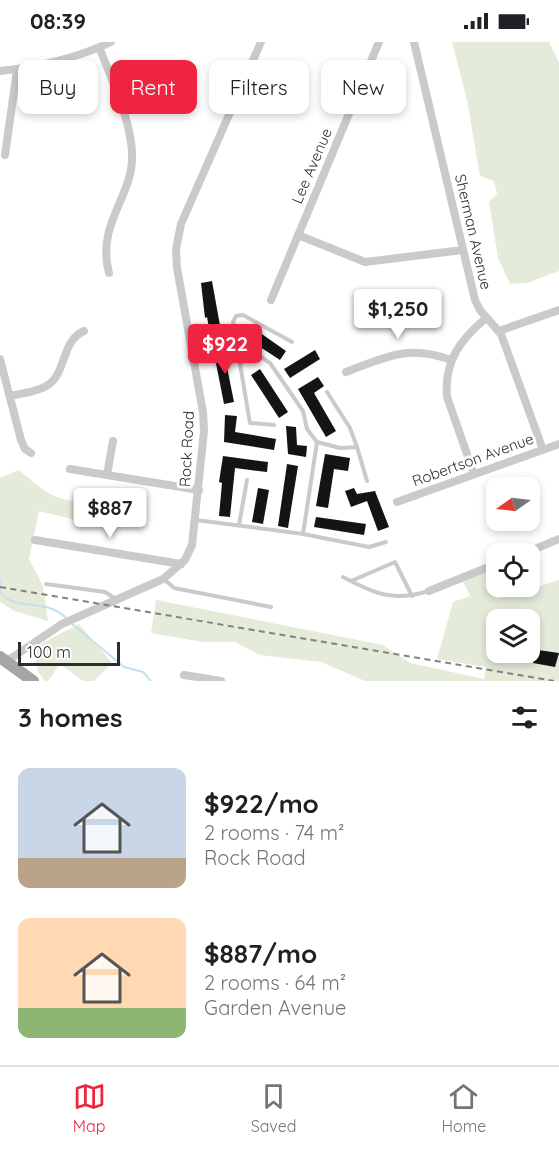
<!DOCTYPE html>
<html lang="en">
<head>
<meta charset="utf-8">
<style>
  body { margin:0; font-family:Quicksand,sans-serif; background:#f2f2f2; color:#202124; height:100vh; display:flex; flex-direction:column; font-size:22px; white-space:nowrap }
  * { box-sizing:border-box; margin:0 }
  p { font-size:20px; color:#757577 }
  .icon { flex:none; width:33px; height:33px; fill:none; stroke:currentColor; stroke-width:2; stroke-linecap:round; stroke-linejoin:round }
  .map { position:relative; height:639px; overflow:hidden }
  .details { display:flex; flex-direction:column; background:#fff; flex:1 }
  .details>* { flex:none }
  .top-card { position:absolute; left:18px; top:18px; width:524px; height:54px; display:flex; gap:12px }
  .needle { width:39px; rotate:256deg }
  .controls { position:absolute; left:486px; top:435px; display:grid; gap:12px }
  .controls a { display:grid; place-items:center; width:54px; height:54px; border-radius:12px; background:#fff; box-shadow:0 3px 9px #0003; font-size:30px }
  .scale { position:absolute; left:18px; bottom:15px; width:102px; box-sizing:border-box; padding-left:6px; border:3px solid #2d2d2d; border-top:0; font-size:16px; line-height:21px; white-space:nowrap; color:#2d2d2d; -webkit-text-stroke:4px #fff; paint-order:stroke }
  .price { position:absolute; translate:-50% -51px; padding:0 14px; border-radius:6px; background:#fff; color:#222; font-size:20px; line-height:39px; filter:drop-shadow(0 2px 3px #0008) }
  .price::after { content:''; position:absolute; left:50%; top:36px; width:18px; height:14px; margin-left:-9px; background:inherit; clip-path:polygon(0 0,100% 0,50% 100%) }
  .price.on { background:#ee2441; color:#fff }
  ul { padding:0; list-style:none }
  li { display:flex; align-items:center; gap:18px; height:150px; padding:0 18px }
  li span { display:grid; place-items:center; flex:none; width:168px; height:120px; border-radius:12px; color:#555 }
  li>.icon { margin-inline-start:auto }
  span .icon { width:72px; height:72px; fill:#fffc; stroke-width:1 }
  li b { font-size:26px }
  h2 { display:flex; justify-content:space-between; align-items:center; height:72px; padding:0 18px; font-size:26px }
  .chip { padding:0 21px; border-radius:12px; background:#fff; box-shadow:0 3px 9px #0003; font-size:21px; line-height:54px }
  .chip.on { background:#ee2441; color:#fff }
  .status { display:flex; justify-content:space-between; align-items:center; height:42px; padding:0 30px; background:#fff; direction:ltr }
  .status svg { height:16px; fill:currentColor }
  .dock { display:flex; justify-content:space-around; align-items:center; height:84px; border-top:2px solid #e0e0e0; background:#fff; font-size:16px; color:#757577 }
  .dock a { display:grid; justify-items:center; gap:3px }
  .dock .on { color:#ee2441 }
  .map>svg:first-child { display:block }
</style>
</head>
<body>
<div class="status"><b>08:39</b><svg viewBox="0 0 49 12"><path d="M0 12V9h3v3zM5 12V6h3v6zM10 12V3h3v9zM15 12V0h3v12zM26 1h20v11H26zM47 4h2v5h-2z"/></svg></div>
<div class="map">
<svg width="559" height="639" viewBox="0 0 559 639">
  <rect width="100%" height="100%" fill="#fff"/>
  <path fill="#e4ebd9" fill-rule="evenodd" d="M452 0H549L559 21V229L527 241 510 242 498 216 489 160 497 152 494 139 480 134 467 58Z
    M19 428C42 447 53 459 83 460L80 479 39 469 29 517 43 544 48 579 14 569 0 560V436Z
    M485 527 497 557 559 538V639H365L321 620 260 613 235 600H203L151 591 156 558 383 603 410 621 484 637 486 625 437 617 453 560 470 554 461 535ZM496 578H530V610H496Z
    M79 582 112 621 94 639H83L60 622 48 639H45L38 630 33 606Z"/>
  <g fill="none" stroke-linecap="round" stroke-linejoin="round">
    <path stroke="#c4e0ed" stroke-width="2" d="M0 539V548
      M0 550C16 571 46 554 67 577
      M71 581 124 625 143 630 151 639"/>
  </g>
  <path fill="#141414" d="M212 239 221 289 210 291 207 275 205 276 201 241Z
    M249 283 286 309 280 318 242 293Z
    M231 308 233 318 226 320 234 360 224 362 214 311Z
    M315 308 320 317 290 336 284 327Z
    M260 327 288 370 279 376 251 333Z
    M318 335 324 344 314 351 336 389 326 395 298 347Z
    M225 373 237 374 235 390 276 397 274 408 224 400Z
    M286 384 296 385 297 403 307 404 306 415 288 412Z
    M325 412 350 416 348 429 334 427 328 466 316 464Z
    M223 414 268 420 267 430 235 426 230 475 219 474 222 441 219 440Z
    M287 422 298 424 288 486 278 484Z
    M258 446 269 448 263 482 252 480Z
    M354 446 357 452 375 449 389 485 378 489 367 459 351 465 345 449Z
    M316 475 366 482 364 493 314 485Z
    M538 608 559 611 555 625 533 621Z"/>
  <g fill="none" stroke-linecap="round" stroke-linejoin="round">
    <path stroke="#cacaca" stroke-width="4" d="M236 298 233 280 236 274 243 273 292 300
      M192 302 223 296 236 298 270 321 303 369 307 387 317 400 303 492 196 478
      M248 308 240 322 250 381 274 383
      M327 350 350 386 357 405
      M317 400 340 406 357 405 367 439
      M239 483 247 438
      M303 492 369 505 386 500
      M343 535C375 552 393 560 429 549
      M164 537 174 546 271 565
      M351 539 395 520 412 554
      M46 542 105 550 116 557"/>
    <path stroke="#cacaca" stroke-width="8" d="M414 0 475 258 480 268 501 292 543 408
      M99 5C111 36 133 82 132 116 132 155 96 183 109 231
      M0 29C39 25 75 17 111 0
      M5 113 17 28
      M298 193 365 220 463 208
      M271 258 379 0
      M499 289 559 268
      M0 317 21 398 25 407 31 411
      M346 330C386 315 408 302 451 318
      M11 354C22 351 38 350 48 343 67 330 61 299 84 289
      M70 427 199 448
      M474 432 447 355C444 319 460 298 486 276
      M107 433 113 399
      M397 460 559 402
      M35 498 181 522
      M523 512 559 497
      M429 549 496 522
      M7 619 62 582 163 537 185 518 192 503 204 389 203 370 177 226 176 207 181 182 261 0
      M184 633 221 639"/>
    <path stroke="#a5a5a5" stroke-width="12" d="M0 615 33 639"/>
    <path stroke="#828282" stroke-width="2" stroke-dasharray="6 4.5" stroke-linecap="butt" d="M0 545 554 639"/>
  </g>
  <g text-anchor="middle" stroke-width="6" stroke-linejoin="round" paint-order="stroke">
    <g font-size="15" fill="#2d2d2d" stroke="#fff">
      <text transform="translate(312 124) rotate(-67)" y="5">Lee Avenue</text>
      <text transform="translate(473 190) rotate(77)" y="5">Sherman Avenue</text>
      <text transform="translate(187 407) rotate(-87)" y="5">Rock Road</text>
      <text transform="translate(473 418) rotate(-20)" y="5">Robertson Avenue</text>
    </g>
  </g>
</svg>
<div class="controls">
<a><svg class="needle" viewBox="-14 -14 28 28"><path d="M0-13l5 13h-10z" fill="#e53935"/><path d="M0 13l5-13h-10z" fill="#757577"/></svg></a>
<a><svg class="icon" aria-label="locate" viewBox="0 0 24 24"><circle cx="12" cy="12" r="6"/><path d="M12 2v4M12 18v4M2 12h4M18 12h4"/></svg></a>
<a><svg class="icon" aria-label="layers" viewBox="0 0 24 24"><path d="M12 4l9 5-9 5-9-5zM3 14l9 5 9-5"/></svg></a>
</div>
<div class="scale">100 m</div>
<b class="price" style="left:398px;top:298px">$1,250</b>
<b class="price on" style="left:225px;top:333px">$922</b>
<b class="price" style="left:110px;top:497px">$887</b>
<div class="top-card">
<a class="chip">Buy</a>
<a class="chip on">Rent</a>
<a class="chip">Filters</a>
<a class="chip">New</a>
</div>
</div>
<section class="details">
<h2>3 homes<svg class="icon" aria-label="filters" viewBox="0 0 24 24"><path d="M4 7h16M4 17h16"/><circle cx="9" cy="7" r="2"/><circle cx="15" cy="17" r="2"/></svg></h2>
<ul>
<li><span style="background:linear-gradient(#c9d6e8 75%,#b9a48a 0)"><svg class="icon" aria-label="home" viewBox="0 0 24 24"><path d="M3 11l9-7 9 7M6 9v11h12V9"/></svg></span><div><b>$922/mo</b><p>2 rooms · 74 m²</p><p>Rock Road</p></div></li>
<li><span style="background:linear-gradient(#ffd9b3 75%,#8fb573 0)"><svg class="icon" aria-label="home" viewBox="0 0 24 24"><path d="M3 11l9-7 9 7M6 9v11h12V9"/></svg></span><div><b>$887/mo</b><p>2 rooms · 64 m²</p><p>Garden Avenue</p></div></li>
</ul>
</section>
<nav class="dock">
<a class="on"><svg class="icon" aria-label="map" viewBox="0 0 24 24"><path d="M3 6l6-2 6 2 6-2v14l-6 2-6-2-6 2zM9 4v14M15 6v14"/></svg>Map</a>
<a><svg class="icon" aria-label="saved" viewBox="0 0 24 24"><path d="M7 4h10v16l-5-4-5 4z"/></svg>Saved</a>
<a><svg class="icon" aria-label="home" viewBox="0 0 24 24"><path d="M3 11l9-7 9 7M6 9v11h12V9"/></svg>Home</a>
</nav>
</body>
</html>
